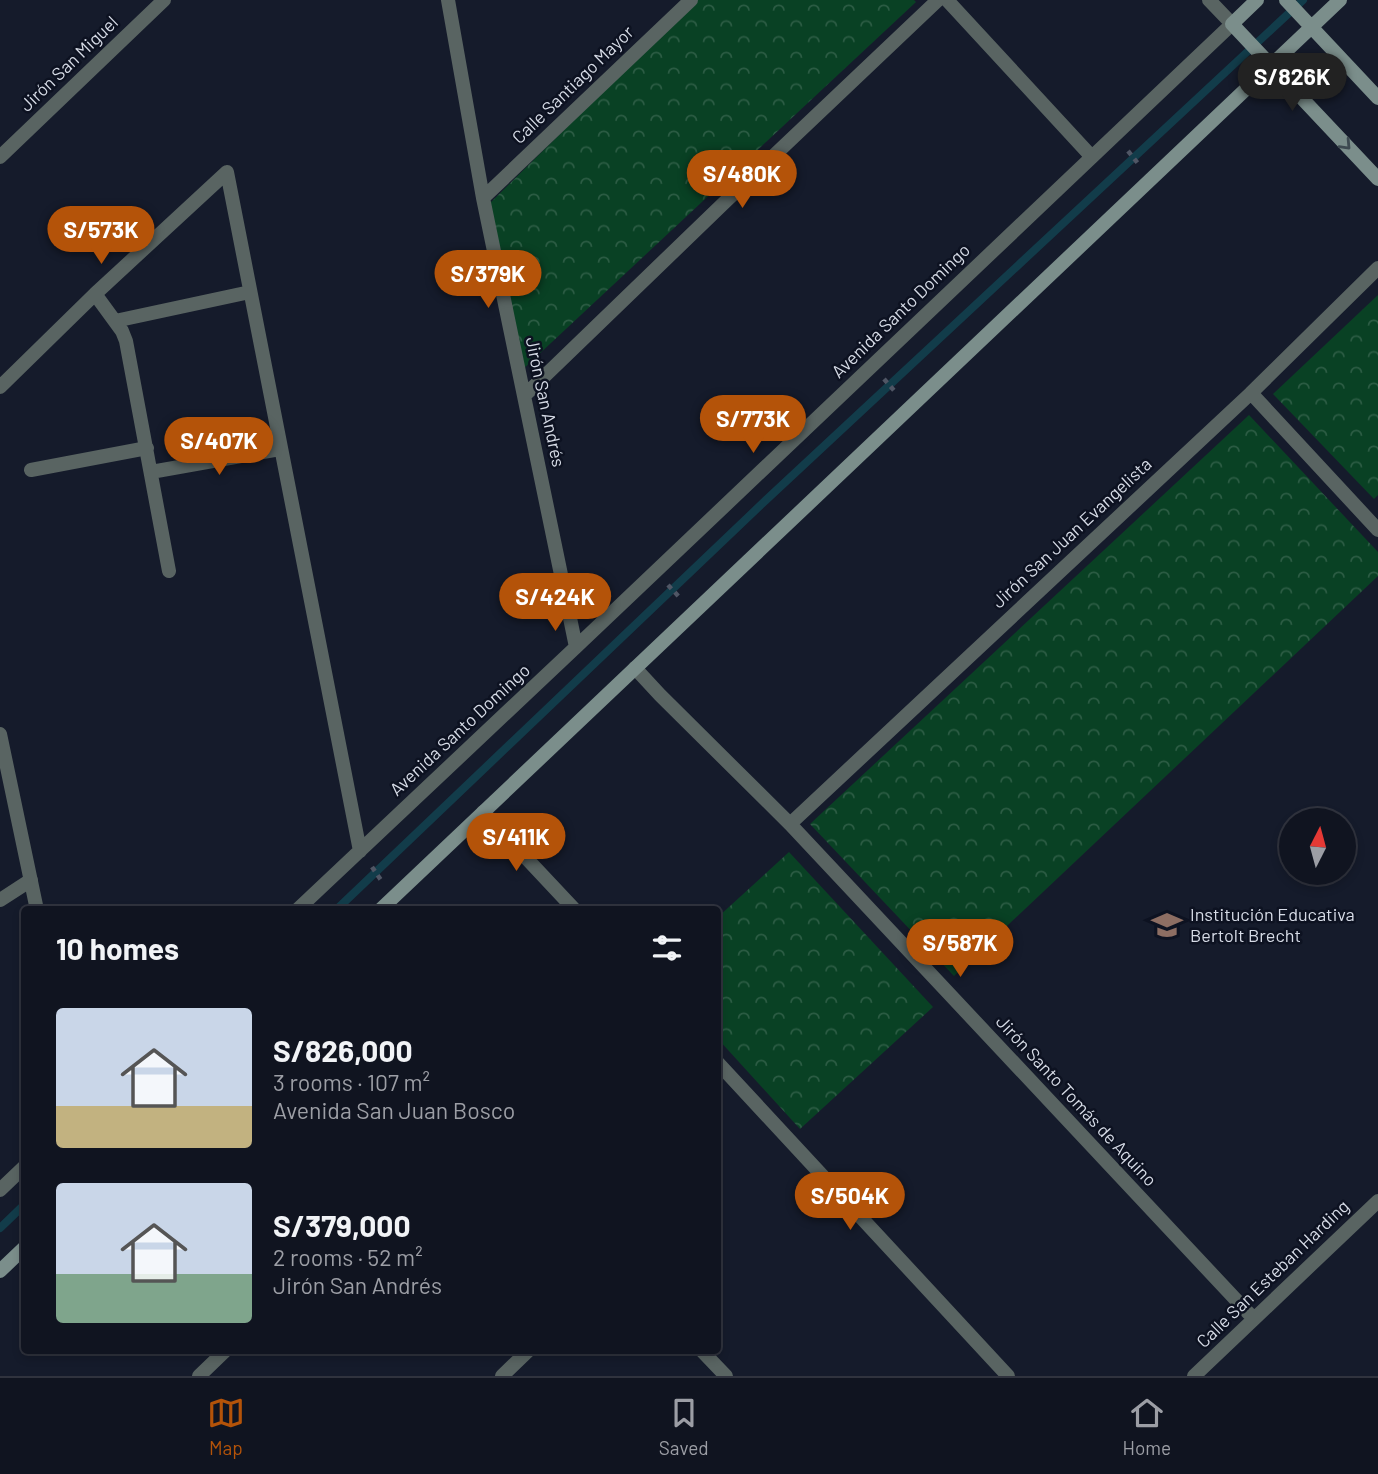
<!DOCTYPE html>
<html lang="en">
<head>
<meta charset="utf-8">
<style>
  body { margin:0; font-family:Barlow,sans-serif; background:#1e212d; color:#f1f3f6; height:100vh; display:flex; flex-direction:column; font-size:26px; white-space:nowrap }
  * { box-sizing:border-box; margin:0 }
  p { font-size:23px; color:#9c9ea5 }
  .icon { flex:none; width:38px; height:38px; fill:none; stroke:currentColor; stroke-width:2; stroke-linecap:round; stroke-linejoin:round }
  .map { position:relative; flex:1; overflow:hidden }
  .details { position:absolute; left:21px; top:906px; width:700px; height:448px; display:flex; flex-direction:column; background:#101420; border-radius:7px; box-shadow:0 4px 10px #0003,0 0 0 2px #30333e }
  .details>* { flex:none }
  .needle { width:46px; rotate:6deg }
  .tools { position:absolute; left:1279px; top:808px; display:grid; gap:14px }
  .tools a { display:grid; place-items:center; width:77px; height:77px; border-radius:50%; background:#101420; box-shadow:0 4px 10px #0003,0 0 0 2px #30333e; font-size:35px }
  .price { position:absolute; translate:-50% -60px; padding:0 16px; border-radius:24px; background:#b45309; color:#fff; font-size:23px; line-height:46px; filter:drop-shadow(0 2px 4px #0008) }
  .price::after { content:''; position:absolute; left:50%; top:42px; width:21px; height:16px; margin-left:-10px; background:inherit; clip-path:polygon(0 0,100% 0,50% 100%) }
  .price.current { background:#222; color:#fff }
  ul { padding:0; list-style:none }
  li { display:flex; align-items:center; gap:21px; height:175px; padding:0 35px }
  li span { display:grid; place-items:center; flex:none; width:196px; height:140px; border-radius:7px; color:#555 }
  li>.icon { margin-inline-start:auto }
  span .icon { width:84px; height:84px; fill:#fffc; stroke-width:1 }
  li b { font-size:30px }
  h2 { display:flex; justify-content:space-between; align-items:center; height:84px; padding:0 35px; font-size:30px }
  .tab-bar { display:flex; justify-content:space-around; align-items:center; height:98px; border-top:2px solid #30333e; background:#101420; font-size:19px; color:#9c9ea5 }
  .tab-bar a { display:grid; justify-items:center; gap:4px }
  .tab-bar .current { color:#b45309 }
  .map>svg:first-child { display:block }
</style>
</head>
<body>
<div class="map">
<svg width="1378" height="1376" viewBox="0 0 1378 1376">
  <defs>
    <pattern id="park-crowns" width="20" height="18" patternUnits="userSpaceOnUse" patternTransform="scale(1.75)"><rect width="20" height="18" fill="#094124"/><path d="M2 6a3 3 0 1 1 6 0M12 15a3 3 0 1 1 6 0" fill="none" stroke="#2c5c44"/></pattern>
  </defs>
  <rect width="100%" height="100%" fill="#151b2b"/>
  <path fill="url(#park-crowns)" d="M696 0H914L916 2 521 371 484 209Z
    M1378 295V495L1374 499 1273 394Z
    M1249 415 1378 552V576L954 976 810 824Z
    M789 852 933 1007 800 1129 718 1039V917Z"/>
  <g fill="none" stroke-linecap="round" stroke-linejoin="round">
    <path stroke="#123c4a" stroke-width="8" d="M336 910 766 500 1303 0
      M0 1228 24 1205"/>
    <path stroke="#505665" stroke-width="4.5" stroke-dasharray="5 5" stroke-linecap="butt" d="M1128 151 1140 166
      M884 379 897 394
      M668 585 681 599
      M372 867 383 883"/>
    <path stroke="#596462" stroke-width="14" d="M448 0 483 198 576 647
      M947 0 1091 156
      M0 157 164 0
      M227 172 360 851
      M483 198 691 0
      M95 294 122 331 126 341 169 571
      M115 321 250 292
      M0 387 95 294 227 172
      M1251 393 1378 530
      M524 396 727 200 938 0
      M31 470 147 448
      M151 472 280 449
      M635 668 660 695 790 824 1254 1319
      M0 734 37 910
      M483 812 575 910
      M790 824 1251 393 1378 268
      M0 900 31 880
      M297 910 576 647 1232 24 1209 0
      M718 1063 1008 1376
      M0 1190 24 1167
      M702 1351 726 1376
      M199 1376 225 1351
      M502 1376 528 1351
      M1194 1376 1378 1201"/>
    <path stroke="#7b8e8b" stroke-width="14" d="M1257 0 1232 24 1378 179
      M1286 0 1378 98
      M380 910 1340 0
      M0 1271 24 1248"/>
  </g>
  <defs><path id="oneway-chevron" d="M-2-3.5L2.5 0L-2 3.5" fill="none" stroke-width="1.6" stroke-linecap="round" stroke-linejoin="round" transform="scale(1.75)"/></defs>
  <use stroke="#3e4a51" href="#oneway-chevron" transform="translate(1346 145) rotate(47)"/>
  <defs>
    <g id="school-bare" transform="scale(2.415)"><path d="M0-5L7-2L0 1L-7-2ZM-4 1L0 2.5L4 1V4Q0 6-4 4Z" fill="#8d6e63" stroke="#0d1221" stroke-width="2.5" paint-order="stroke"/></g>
  </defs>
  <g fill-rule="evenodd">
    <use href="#school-bare" x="1167" y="925"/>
  </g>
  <g text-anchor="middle" stroke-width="5" stroke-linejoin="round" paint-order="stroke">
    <g font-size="18" fill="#d6dbe6" stroke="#0d1221">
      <text transform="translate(69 64) rotate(-44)" y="6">Jirón San Miguel</text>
      <text transform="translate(573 85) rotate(-44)" y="6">Calle Santiago Mayor</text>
      <text transform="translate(901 311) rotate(-44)" y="6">Avenida Santo Domingo</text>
      <text transform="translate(545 402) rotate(78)" y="6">Jirón San Andrés</text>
      <text transform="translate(1072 533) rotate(-43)" y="6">Jirón San Juan Evangelista</text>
      <text transform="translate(460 730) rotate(-43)" y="6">Avenida Santo Domingo</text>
      <text transform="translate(1076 1101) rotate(47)" y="6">Jirón Santo Tomás de Aquino</text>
      <text transform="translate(1273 1274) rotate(-44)" y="6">Calle San Esteban Harding</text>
    </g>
    <g font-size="18" fill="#d6dbe6" stroke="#0d1221" text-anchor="start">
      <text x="1190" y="921">Institución Educativa<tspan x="1190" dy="21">Bertolt Brecht</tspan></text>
    </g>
  </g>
</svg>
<div class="tools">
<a><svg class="needle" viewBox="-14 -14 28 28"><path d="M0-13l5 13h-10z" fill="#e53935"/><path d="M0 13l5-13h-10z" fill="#9c9ea5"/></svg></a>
</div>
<b class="price current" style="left:1292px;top:113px">S/826K</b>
<b class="price" style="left:742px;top:210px">S/480K</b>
<b class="price" style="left:101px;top:266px">S/573K</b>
<b class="price" style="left:488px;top:310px">S/379K</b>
<b class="price" style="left:753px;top:455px">S/773K</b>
<b class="price" style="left:219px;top:477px">S/407K</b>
<b class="price" style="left:555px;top:633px">S/424K</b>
<b class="price" style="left:516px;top:873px">S/411K</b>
<b class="price" style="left:960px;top:979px">S/587K</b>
<b class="price" style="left:850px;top:1232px">S/504K</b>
<section class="details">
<h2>10 homes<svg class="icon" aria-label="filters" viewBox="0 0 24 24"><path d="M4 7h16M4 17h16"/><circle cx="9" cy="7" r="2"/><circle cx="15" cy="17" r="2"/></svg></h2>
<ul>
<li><span style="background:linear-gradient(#c9d6e8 70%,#c2b280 0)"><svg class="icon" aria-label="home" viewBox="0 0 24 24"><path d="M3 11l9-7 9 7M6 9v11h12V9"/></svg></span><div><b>S/826,000</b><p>3 rooms · 107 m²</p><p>Avenida San Juan Bosco</p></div></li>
<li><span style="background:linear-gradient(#c9d6e8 65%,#7fa58c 0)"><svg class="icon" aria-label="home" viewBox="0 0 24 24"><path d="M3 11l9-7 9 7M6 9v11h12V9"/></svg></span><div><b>S/379,000</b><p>2 rooms · 52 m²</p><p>Jirón San Andrés</p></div></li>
</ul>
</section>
</div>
<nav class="tab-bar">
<a class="current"><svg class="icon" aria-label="map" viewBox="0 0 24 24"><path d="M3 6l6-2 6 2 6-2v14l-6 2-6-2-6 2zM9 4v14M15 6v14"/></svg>Map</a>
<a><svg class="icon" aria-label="saved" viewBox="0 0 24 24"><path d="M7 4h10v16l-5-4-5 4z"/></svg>Saved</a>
<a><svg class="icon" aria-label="home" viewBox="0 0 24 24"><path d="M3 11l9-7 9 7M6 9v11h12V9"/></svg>Home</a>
</nav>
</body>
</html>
